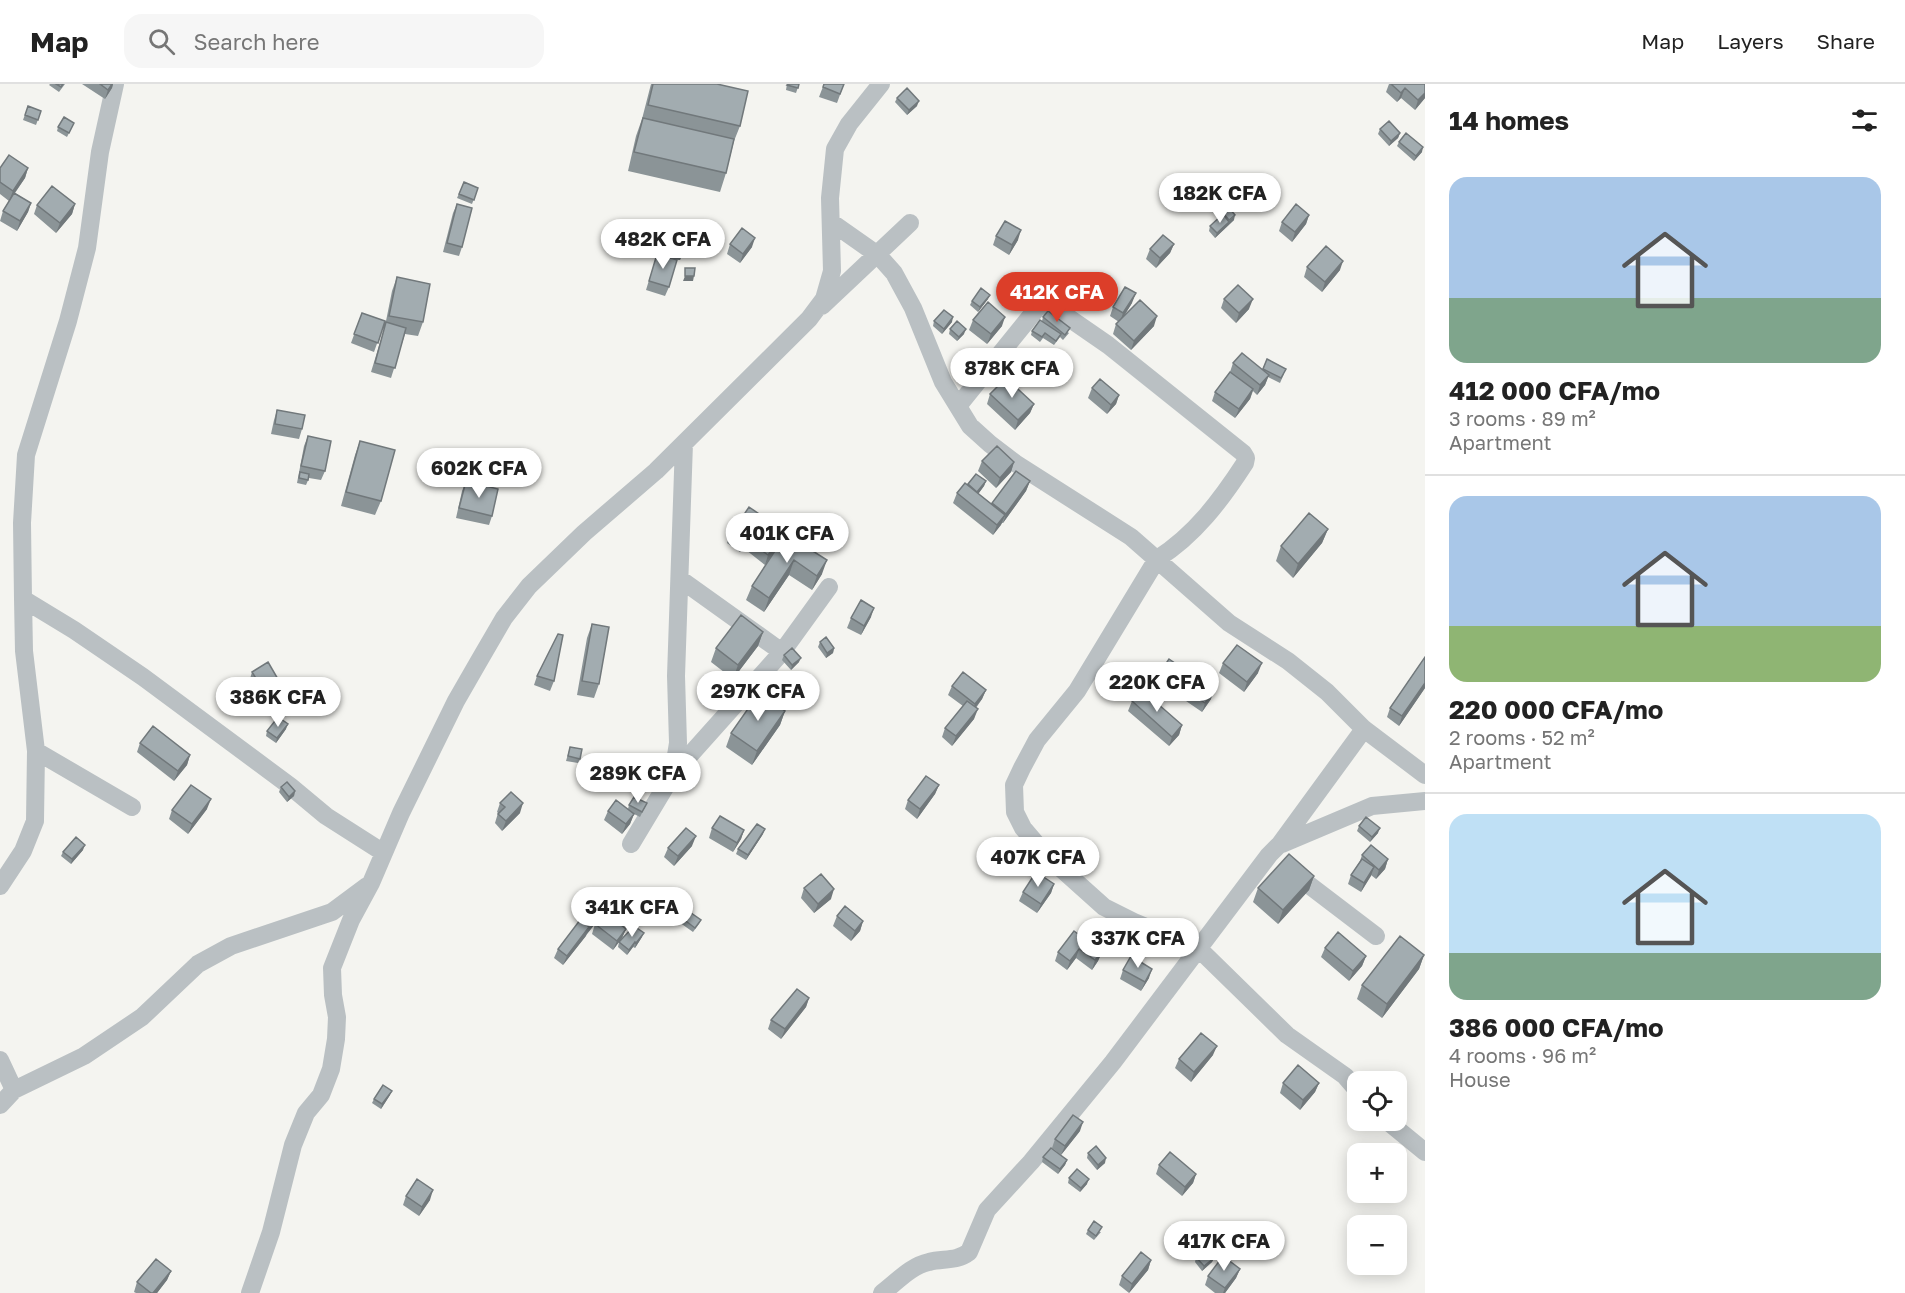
<!DOCTYPE html>
<html lang="en">
<head>
<meta charset="utf-8">
<style>
  body { margin:0; font-family:"Golos Text",sans-serif; background:#f6f6f6; color:#222; height:100vh; display:flex; flex-direction:column; font-size:22px; white-space:nowrap }
  * { box-sizing:border-box; margin:0 }
  p { font-size:20px; color:#767676 }
  .icon { flex:none; width:33px; height:33px; fill:none; stroke:currentColor; stroke-width:2; stroke-linecap:round; stroke-linejoin:round }
  .map { position:relative; flex:1; overflow:hidden }
  .panel { display:flex; flex-direction:column; background:#fff; width:480px }
  .panel>* { flex:none }
  .buttons { position:absolute; left:1347px; top:987px; display:grid; gap:12px }
  .buttons a { display:grid; place-items:center; width:60px; height:60px; border-radius:12px; background:#fff; box-shadow:0 3px 15px #0003; font-size:30px }
  .price { position:absolute; translate:-50% -51px; padding:0 14px; border-radius:21px; background:#fff; color:#222; font-size:20px; line-height:39px; filter:drop-shadow(0 2px 3px #0008) }
  .price::after { content:''; position:absolute; left:50%; top:36px; width:18px; height:14px; margin-left:-9px; background:inherit; clip-path:polygon(0 0,100% 0,50% 100%) }
  .price.on { background:#dc3e29; color:#fff }
  ul { padding:0; list-style:none }
  li { display:grid; align-content:center; gap:12px; height:318px; padding:0 24px }
  li+li { border-top:2px solid #e0e0e0 }
  li span { display:grid; place-items:center; height:186px; border-radius:18px; color:#555 }
  li>.icon { margin-inline-start:auto }
  span .icon { width:108px; height:108px; fill:#fffc; stroke-width:1 }
  li b { font-size:26px }
  h2 { display:flex; justify-content:space-between; align-items:center; height:72px; padding:0 24px; font-size:26px }
  header { display:flex; align-items:center; gap:36px; box-sizing:border-box; height:84px; padding:0 30px; background:#fff; border-bottom:2px solid #e0e0e0 }
  header strong { font-size:28px }
  nav { display:flex; gap:33px; margin-inline-start:auto; font-size:21px }
  .search { width:420px; height:54px; background:#f6f6f6; display:flex; align-items:center; gap:15px; box-sizing:border-box; padding:0 21px; border-radius:18px; color:#767676; font-size:22px }
  main { display:flex; flex:1; min-height:0 }
  .map>svg:first-child { display:block }
</style>
</head>
<body>
<header>
<strong>Map</strong>
<div class="search"><svg class="icon" aria-label="search" viewBox="0 0 24 24"><circle cx="10" cy="10" r="6"/><path d="M15 15l6 6"/></svg>Search here</div>
<nav><a>Map</a><a>Layers</a><a>Share</a></nav>
</header>
<main>
<div class="map">
<svg width="1425" height="1209" viewBox="0 0 1425 1209">
  <rect width="100%" height="100%" fill="#f4f4f0"/>
  <g fill="none" stroke-linecap="round" stroke-linejoin="round">
    <path stroke="#bac0c3" stroke-width="18" d="M831 138 878 171 894 189 913 224 943 298 970 342 990 360 1015 379 1131 453 1229 539 1288 577 1327 608 1364 645 1425 691
      M822 222 910 139
      M958 322 1038 223 1046 221 1053 223 1108 261 1243 369 1246 374 1245 379C1221 416 1195 451 1157 475L1077 607 1037 656 1022 684 1014 701 1015 728 1023 744 1046 771 1104 823 1134 838 1199 865 1287 951 1345 992 1358 1007
      M680 495 782 568
      M23 515 74 546 143 593 290 702 326 732 384 769
      M36 667 132 723
      M673 690 782 568 829 503
      M631 760 673 690 678 659 676 592 684 359
      M1282 760 1372 722 1425 717
      M1292 788 1376 852
      M0 802 23 767 35 737 36 667 24 567 23 515 22 439 26 371 68 237 87 164 100 68 115 0
      M0 976 14 1006
      M0 1021 14 1006 84 972 142 933 198 880 231 862 332 828 367 802
      M1386 1036 1425 1068
      M250 1209 271 1148 293 1061 306 1029 321 1011 331 985 336 955 337 933 333 911 332 884 351 836 371 799 401 729 456 617 479 577 504 534 529 502 584 449 656 387 809 235 824 215 832 187 830 114 835 65 849 40 881 0
      M882 1209C897 1198 910 1182 929 1178 943 1174 956 1178 969 1168L987 1126 1031 1078 1113 978 1269 771 1280 760 1364 645"/>
  </g>
  <path fill="#8b9497" d="M50 0H65L59 8 49 1Z
    M82 0H113L112 4 105 15Z
    M651 0H653L740 42 734 57 726 89 720 108 628 87 636 52 642 35Z
    M787 0H799L796 9 786 6Z
    M824 0H844L837 19 819 13Z
    M1389 0H1425V14L1415 26 1401 14 1397 18 1386 8Z
    M897 14 917 22 907 31 895 18Z
    M28 22 41 27 36 41 23 36Z
    M74 39 67 53 57 47 58 43Z
    M1380 45 1400 49 1398 54 1389 62 1378 50Z
    M1399 58 1422 68 1414 77 1397 62Z
    M0 84H28L25 94 15 109 31 119 28 128 17 147 0 137 3 127 9 117 0 110Z
    M464 98 478 104 472 120 457 114Z
    M75 120 72 130 56 149 34 130 37 121Z
    M457 120 462 163 459 172 443 168 453 129Z
    M1223 129 1234 136 1215 154 1209 147 1210 142 1222 131Z
    M1309 131 1306 140 1292 158 1279 147 1282 138Z
    M996 152 1018 156 1009 171 993 161Z
    M662 159 682 171 680 176 672 175 669 203 665 212 646 206 657 170 660 171 661 163Z
    M730 160 752 163 740 179 727 170Z
    M1174 160 1170 169 1156 184 1146 175 1150 165Z
    M1307 183 1340 186 1322 208 1304 193Z
    M397 193 423 238 418 252 405 250 391 294 371 288 385 242 392 207Z
    M988 215 978 228 970 221 972 217Z
    M1224 215 1249 225 1236 239 1221 224Z
    M1132 219 1123 234 1154 242 1131 266 1113 250 1116 240 1119 238 1110 232 1113 223Z
    M362 229 385 237 374 268 351 259Z
    M1043 233 1069 249 1063 256 1060 253 1054 261 1043 254 1040 258 1031 251 1032 247 1042 237Z
    M973 236 1002 242 987 260 969 246Z
    M934 237 952 238 942 250 933 242Z
    M950 245 964 250 957 257 949 250Z
    M1267 275 1284 290 1280 299 1268 293 1265 301 1257 311 1253 307 1250 315 1235 334 1212 317 1215 308 1230 288 1233 279 1262 286Z
    M1092 304 1119 311 1116 320 1107 330 1088 314Z
    M990 310 1034 320 1030 329 1015 346 987 320Z
    M277 326 302 345 299 355 271 350 274 336Z
    M308 352 325 387 321 396 309 394 306 401 297 399 304 362Z
    M360 357 381 417 375 431 341 422 355 371Z
    M982 377 1014 378 1011 388 996 404 978 387Z
    M466 397 492 432 489 441 456 434 462 407Z
    M986 397 984 402 978 410 991 420 992 419 1030 397 1026 407 1003 439H1002L993 451 953 419 957 409 968 400Z
    M759 442 740 468 727 459 731 450Z
    M1328 445 1322 459 1293 494 1276 477 1281 462Z
    M782 453 780 458 822 490 812 506 789 491 764 528 746 516 752 502 771 473 765 481 746 466 749 457Z
    M871 533 861 551 847 544 851 534Z
    M592 540 599 600 594 614 577 611 587 554Z
    M763 548 758 562 733 595 711 578 716 564Z
    M820 558 834 564 833 569 826 574 818 563Z
    M784 571 799 578 791 586 782 576Z
    M1425 573V604L1399 642 1387 633 1390 624Z
    M1223 579 1258 589 1244 608 1219 589Z
    M252 588 282 602 279 612 263 621 249 598Z
    M1160 588 1211 615 1202 628 1157 597Z
    M537 592 554 597 550 607 534 601Z
    M952 602 986 606 982 615 976 624 974 635 952 662 942 653 945 644 963 622 948 611Z
    M1132 617 1182 641 1179 651 1169 662 1128 627Z
    M785 627 780 641 752 681 726 663 731 649Z
    M286 645 276 659 266 652 267 647Z
    M140 659 190 671 187 681 174 697 137 668Z
    M570 663 580 675 578 679 566 677Z
    M939 701 935 710 917 735 905 725 908 716Z
    M281 703 295 707 294 712 287 718 279 708Z
    M500 719 520 729 502 747 495 739 498 729 497 728Z
    M647 719 640 733 632 729 634 730 630 740 622 750 604 736 608 727 628 725 629 721Z
    M207 725 188 750 169 735 172 726Z
    M1359 742 1378 749 1370 758 1357 747Z
    M712 744 744 746 741 755 733 768 709 754Z
    M763 750 746 776 736 770 738 765Z
    M692 762 674 782 664 773 668 764Z
    M83 766 71 780 61 772 63 768Z
    M1362 771 1388 775 1385 785 1376 795 1371 791 1361 808 1348 800 1351 791 1360 777Z
    M1314 792 1309 806 1278 840 1253 818 1258 804Z
    M1054 800 1051 809 1037 829 1019 817 1023 808Z
    M804 804 831 815 814 829 801 814Z
    M599 831 598 836 563 881 554 874 558 865 581 837Z
    M678 831 701 836 699 840 693 848 676 836Z
    M837 832 863 837 860 847 851 857 833 842Z
    M595 840 626 845 622 854 613 866 592 850Z
    M1074 847 1102 868 1098 877 1092 886 1076 874 1067 886 1055 877 1058 868Z
    M642 853 635 864 633 863 627 871 618 863 619 858Z
    M1325 864 1366 872 1362 882 1349 897 1321 873Z
    M1424 871 1419 885 1382 934 1357 915 1362 901Z
    M1123 886 1149 894 1141 907 1120 895Z
    M809 914 806 923 781 955 768 945 771 936Z
    M1213 971 1191 998 1175 984 1179 975Z
    M1283 999H1319L1315 1008 1300 1026 1280 1009Z
    M390 1011 381 1025 372 1019 374 1015Z
    M1080 1047 1061 1071 1052 1064 1055 1055Z
    M1088 1069 1105 1079 1097 1086 1087 1074Z
    M1043 1073 1067 1076 1065 1081 1058 1090 1042 1078Z
    M1159 1081 1196 1090 1193 1099 1182 1112 1156 1090Z
    M1069 1094 1087 1100 1080 1108 1068 1099Z
    M406 1112 430 1116 419 1132 403 1121Z
    M1088 1146 1101 1148 1094 1156 1086 1150Z
    M1196 1173 1214 1174 1212 1178 1202 1187 1195 1178Z
    M1151 1176 1148 1186 1129 1209 1119 1201 1122 1192Z
    M1240 1185 1236 1194 1225 1209H1215L1205 1201 1208 1192Z
    M171 1187 167 1196 157 1209H136L134 1208 137 1198Z"/>
  <path fill="#71787b" d="M112 0H113L112 4 105 15 108 6Z
    M1405 4 1401 14 1397 18 1401 9Z
    M1425 9V14L1415 26 1418 16Z
    M919 17 917 22 907 31 909 26Z
    M1400 49 1398 54 1389 62 1391 57Z
    M1423 63 1422 68 1414 77 1416 72Z
    M28 84 25 94 9 117 13 107Z
    M31 119 28 128 17 147 20 137Z
    M75 120 72 130 56 149 60 139Z
    M1235 131 1234 136 1215 154 1217 149Z
    M1309 131 1306 140 1292 158 1295 148Z
    M1021 146 1018 156 1009 171 1012 161Z
    M755 154 752 163 740 179 743 170Z
    M1174 160 1170 169 1156 184 1160 174Z
    M661 168 682 171 680 176 660 173Z
    M1343 177 1340 186 1322 208 1325 198Z
    M685 192H694L693 197H683Z
    M1136 209 1132 219 1120 238 1123 229Z
    M990 211 988 215 978 228 980 223Z
    M1253 215 1249 225 1236 239 1239 229Z
    M1157 232 1154 242 1131 266 1134 257Z
    M953 233 952 238 942 250 944 245Z
    M1005 233 1002 242 987 260 991 250Z
    M966 245 964 250 957 257 959 253Z
    M1269 291 1265 301 1257 311 1260 301Z
    M1253 305 1250 315 1235 334 1239 325Z
    M1119 311 1116 320 1107 330 1111 321Z
    M1034 320 1030 329 1015 346 1018 336Z
    M1014 378 1011 388 996 404 1000 394Z
    M986 397 984 402 976 413 977 408Z
    M1030 397 1026 407 1003 439 1006 430Z
    M1005 431 1001 441 993 451 997 441Z
    M762 432 759 442 740 468 744 459Z
    M1328 445 1322 459 1293 494 1298 480Z
    M782 453 778 462 765 481 768 471Z
    M794 476 789 491 764 528 769 514Z
    M827 476 822 490 812 506 817 492Z
    M874 524 871 533 861 551 864 542Z
    M763 548 758 562 733 595 738 581Z
    M834 564 833 569 826 574 827 569Z
    M801 574 799 578 791 586 792 581Z
    M1262 579 1258 589 1244 608 1247 598Z
    M1425 599V604L1399 642 1402 632Z
    M282 602 279 612 263 621 267 612Z
    M986 606 982 615 971 629 975 620Z
    M1214 606 1211 615 1202 628 1205 619Z
    M978 625 974 635 952 662 956 652Z
    M785 627 780 641 752 681 757 667Z
    M288 640 286 645 276 659 277 654Z
    M1182 641 1179 651 1169 662 1172 653Z
    M190 671 187 681 174 697 178 687Z
    M939 701 935 710 917 735 920 725Z
    M295 707 294 712 287 718 289 713Z
    M211 715 207 725 188 750 192 740Z
    M523 719 520 729 502 747 506 737Z
    M634 730 630 740 622 750 626 740Z
    M1380 744 1378 749 1370 758 1372 753Z
    M765 745 763 750 746 776 748 771Z
    M744 746 741 755 733 768 737 759Z
    M696 752 692 762 674 782 678 772Z
    M85 761 83 766 71 780 72 775Z
    M1388 775 1385 785 1376 795 1379 786Z
    M1374 783 1371 792 1361 808 1364 799Z
    M1314 792 1309 806 1278 840 1283 826Z
    M1054 800 1051 809 1037 829 1041 820Z
    M834 805 831 815 814 829 818 820Z
    M599 831 598 836 586 851 588 846Z
    M863 837 860 847 851 857 855 847Z
    M589 843 586 852 563 881 567 872Z
    M626 845 622 854 613 866 617 857Z
    M644 849 642 853 635 864 636 859Z
    M635 858 633 863 627 871 629 866Z
    M1079 865 1076 874 1067 886 1070 877Z
    M1102 868 1098 877 1092 886 1095 876Z
    M1424 871 1419 885 1382 934 1387 920Z
    M1366 872 1362 882 1349 897 1353 887Z
    M1152 885 1149 894 1141 907 1145 898Z
    M809 914 806 923 781 955 785 945Z
    M1217 962 1213 971 1191 998 1194 988Z
    M1319 999 1315 1008 1300 1026 1303 1016Z
    M392 1007 390 1011 381 1025 382 1020Z
    M1083 1038 1080 1047 1061 1071 1065 1062Z
    M1106 1074 1105 1079 1097 1086 1098 1081Z
    M1067 1076 1065 1081 1058 1090 1060 1085Z
    M1196 1090 1193 1099 1182 1112 1185 1103Z
    M1089 1095 1087 1100 1080 1108 1081 1104Z
    M433 1106 430 1116 419 1132 422 1123Z
    M1214 1174 1212 1178 1202 1187 1204 1182Z
    M1151 1176 1148 1186 1129 1209 1132 1200Z
    M1240 1185 1236 1194 1225 1209H1223L1225 1204Z
    M171 1187 167 1196 157 1209H153Z"/>
  <path fill="#a2acb0" stroke="#71787b" stroke-width="1.5" d="M56 0H63L61 3Z
    M100 0H112L108 6Z
    M653 0H717L748 7 740 42 648 21Z
    M788 0H799L798 4 787 1Z
    M824 0H844L840 10 823 3Z
    M1391 0H1425V9L1418 16 1405 4 1401 9Z
    M907 4 919 17 909 26 897 14Z
    M28 22 41 27 38 36 25 31Z
    M64 33 74 39 69 49 58 43Z
    M643 34 734 55 726 89 634 68Z
    M1389 37 1400 49 1391 57 1380 45Z
    M1406 49 1423 63 1416 72 1399 58Z
    M9 71 28 84 13 107 0 98V84Z
    M464 98 478 104 474 116 459 110Z
    M52 102 75 120 60 139 37 121Z
    M14 109 31 119 20 137 3 127Z
    M457 120 472 124 462 163 447 159Z
    M1296 120 1309 131 1295 148 1282 138Z
    M1229 124 1235 131 1229 136 1223 129Z
    M1223 130 1229 138 1217 149 1210 142Z
    M1005 137 1021 146 1012 161 996 152Z
    M742 144 755 154 743 170 730 160Z
    M1163 151 1174 160 1160 174 1150 165Z
    M662 159 683 161 682 171 661 168Z
    M1326 162 1343 177 1325 198 1307 183Z
    M657 170 677 176 669 203 649 197Z
    M685 184H695L694 192H685Z
    M397 193 430 200 423 238 389 232Z
    M1238 201 1253 215 1239 229 1224 215Z
    M1125 203 1136 209 1123 229 1113 223Z
    M981 204 990 211 980 223 972 217Z
    M1140 216 1157 232 1134 257 1116 240Z
    M988 218 1005 233 991 250 973 236Z
    M944 226 953 233 944 245 934 237Z
    M1048 227 1070 244 1065 251 1043 233Z
    M362 229 385 237 378 259 354 250Z
    M1040 236 1061 250 1056 257 1045 249 1042 253 1032 247Z
    M957 237 966 245 959 253 950 245Z
    M386 238 406 244 395 284 375 279Z
    M1242 269 1269 291 1260 301 1233 279Z
    M1267 275 1286 285 1281 294 1263 285Z
    M1230 288 1253 305 1239 325 1215 308Z
    M1006 294 1034 320 1018 336 990 310Z
    M1100 295 1119 311 1111 321 1092 304Z
    M277 326 305 331 302 345 275 340Z
    M308 352 331 357 325 387 301 382Z
    M360 357 395 366 381 417 346 408Z
    M997 362 1014 378 1000 394 982 377Z
    M1016 387 1030 397 1006 430 992 419Z
    M300 388 309 390 308 396 299 394Z
    M976 390 986 397 977 408 968 400Z
    M466 397 498 405 492 432 459 424Z
    M965 399 1005 431 997 441 957 409Z
    M749 423 762 432 744 459 731 450Z
    M1309 429 1328 445 1298 480 1281 462Z
    M763 439 782 453 768 471 749 457Z
    M786 450 827 476 817 492 794 476 769 514 752 502Z
    M861 516 874 524 864 542 851 534Z
    M741 531 763 548 738 581 716 564Z
    M592 540 609 543 599 600 582 597Z
    M558 550 563 551 554 597 537 592Z
    M826 553 834 564 827 569 820 558Z
    M1237 561 1262 579 1247 598 1223 579Z
    M792 564 801 574 792 581 784 571Z
    M1425 573V599L1402 632 1390 624Z
    M1169 575 1214 606 1205 619 1160 588Z
    M268 578 282 602 267 612 252 588Z
    M963 588 986 606 975 620 952 602Z
    M1142 606 1182 641 1172 653 1132 617Z
    M759 609 785 627 757 667 731 649Z
    M967 617 978 625 956 652 945 644Z
    M278 633 288 640 277 654 267 647Z
    M153 642 190 671 178 687 140 659Z
    M570 663 582 665 580 675 568 672Z
    M926 692 939 701 920 725 908 716Z
    M287 698 295 707 289 713 281 703Z
    M191 701 211 715 192 740 172 726Z
    M511 708 523 719 506 737 498 730 505 723 500 719Z
    M634 713 647 719 642 728 629 721Z
    M616 716 634 730 626 740 608 727Z
    M720 732 744 746 737 759 712 744Z
    M1366 733 1380 744 1372 753 1359 742Z
    M757 740 765 745 748 771 738 765Z
    M686 744 696 752 678 772 668 764Z
    M76 753 85 761 72 775 63 768Z
    M1371 761 1388 775 1379 786 1362 771Z
    M1289 770 1314 792 1283 826 1258 804Z
    M1362 775 1374 783 1364 799 1351 791Z
    M1036 788 1054 800 1041 820 1023 808Z
    M821 790 834 805 818 820 804 804Z
    M845 822 863 837 855 847 837 832Z
    M684 824 701 836 695 844 678 831Z
    M591 825 599 831 588 846 589 843 581 837Z
    M605 828 626 845 617 857 595 840Z
    M580 836 589 843 567 872 558 865Z
    M634 842 644 849 636 859 635 858 629 866 619 858Z
    M1074 847 1102 868 1095 876 1079 865 1070 877 1058 868Z
    M1338 848 1366 872 1353 887 1325 864Z
    M1400 852 1424 871 1387 920 1362 901Z
    M1131 872 1152 885 1145 898 1123 886Z
    M797 905 809 914 785 945 771 936Z
    M1201 949 1217 962 1194 988 1179 975Z
    M1298 981 1319 999 1303 1016 1283 999Z
    M383 1001 392 1007 382 1020 374 1015Z
    M1073 1031 1083 1038 1065 1062 1055 1055Z
    M1096 1062 1106 1074 1098 1081 1088 1069Z
    M1051 1064 1067 1076 1060 1085 1043 1073Z
    M1170 1068 1196 1090 1185 1103 1159 1081Z
    M1077 1085 1089 1095 1081 1104 1069 1094Z
    M417 1095 433 1106 422 1123 406 1112Z
    M1094 1137 1102 1143 1096 1152 1088 1146Z
    M1206 1164 1214 1174 1204 1182 1196 1173Z
    M1141 1168 1151 1176 1132 1200 1122 1192Z
    M1223 1172 1240 1185 1225 1204 1208 1192Z
    M156 1175 171 1187 153 1209H151L137 1198Z"/>
</svg>
<div class="buttons">
<a><svg class="icon" aria-label="locate" viewBox="0 0 24 24"><circle cx="12" cy="12" r="6"/><path d="M12 2v4M12 18v4M2 12h4M18 12h4"/></svg></a>
<a>+</a>
<a>−</a>
</div>
<b class="price" style="left:1220px;top:140px">182K CFA</b>
<b class="price" style="left:663px;top:186px">482K CFA</b>
<b class="price on" style="left:1057px;top:239px">412K CFA</b>
<b class="price" style="left:1012px;top:315px">878K CFA</b>
<b class="price" style="left:479px;top:415px">602K CFA</b>
<b class="price" style="left:787px;top:480px">401K CFA</b>
<b class="price" style="left:1157px;top:629px">220K CFA</b>
<b class="price" style="left:758px;top:638px">297K CFA</b>
<b class="price" style="left:278px;top:644px">386K CFA</b>
<b class="price" style="left:638px;top:720px">289K CFA</b>
<b class="price" style="left:1038px;top:804px">407K CFA</b>
<b class="price" style="left:632px;top:854px">341K CFA</b>
<b class="price" style="left:1138px;top:885px">337K CFA</b>
<b class="price" style="left:1224px;top:1188px">417K CFA</b>
</div>
<section class="panel">
<h2>14 homes<svg class="icon" aria-label="filters" viewBox="0 0 24 24"><path d="M4 7h16M4 17h16"/><circle cx="9" cy="7" r="2"/><circle cx="15" cy="17" r="2"/></svg></h2>
<ul>
<li><span style="background:linear-gradient(#a9c7e8 65%,#7fa58c 0)"><svg class="icon" aria-label="home" viewBox="0 0 24 24"><path d="M3 11l9-7 9 7M6 9v11h12V9"/></svg></span><div><b>412 000 CFA/mo</b><p>3 rooms · 89 m²</p><p>Apartment</p></div></li>
<li><span style="background:linear-gradient(#a9c7e8 70%,#8fb573 0)"><svg class="icon" aria-label="home" viewBox="0 0 24 24"><path d="M3 11l9-7 9 7M6 9v11h12V9"/></svg></span><div><b>220 000 CFA/mo</b><p>2 rooms · 52 m²</p><p>Apartment</p></div></li>
<li><span style="background:linear-gradient(#bfe0f5 75%,#7fa58c 0)"><svg class="icon" aria-label="home" viewBox="0 0 24 24"><path d="M3 11l9-7 9 7M6 9v11h12V9"/></svg></span><div><b>386 000 CFA/mo</b><p>4 rooms · 96 m²</p><p>House</p></div></li>
</ul>
</section>
</main>
</body>
</html>
